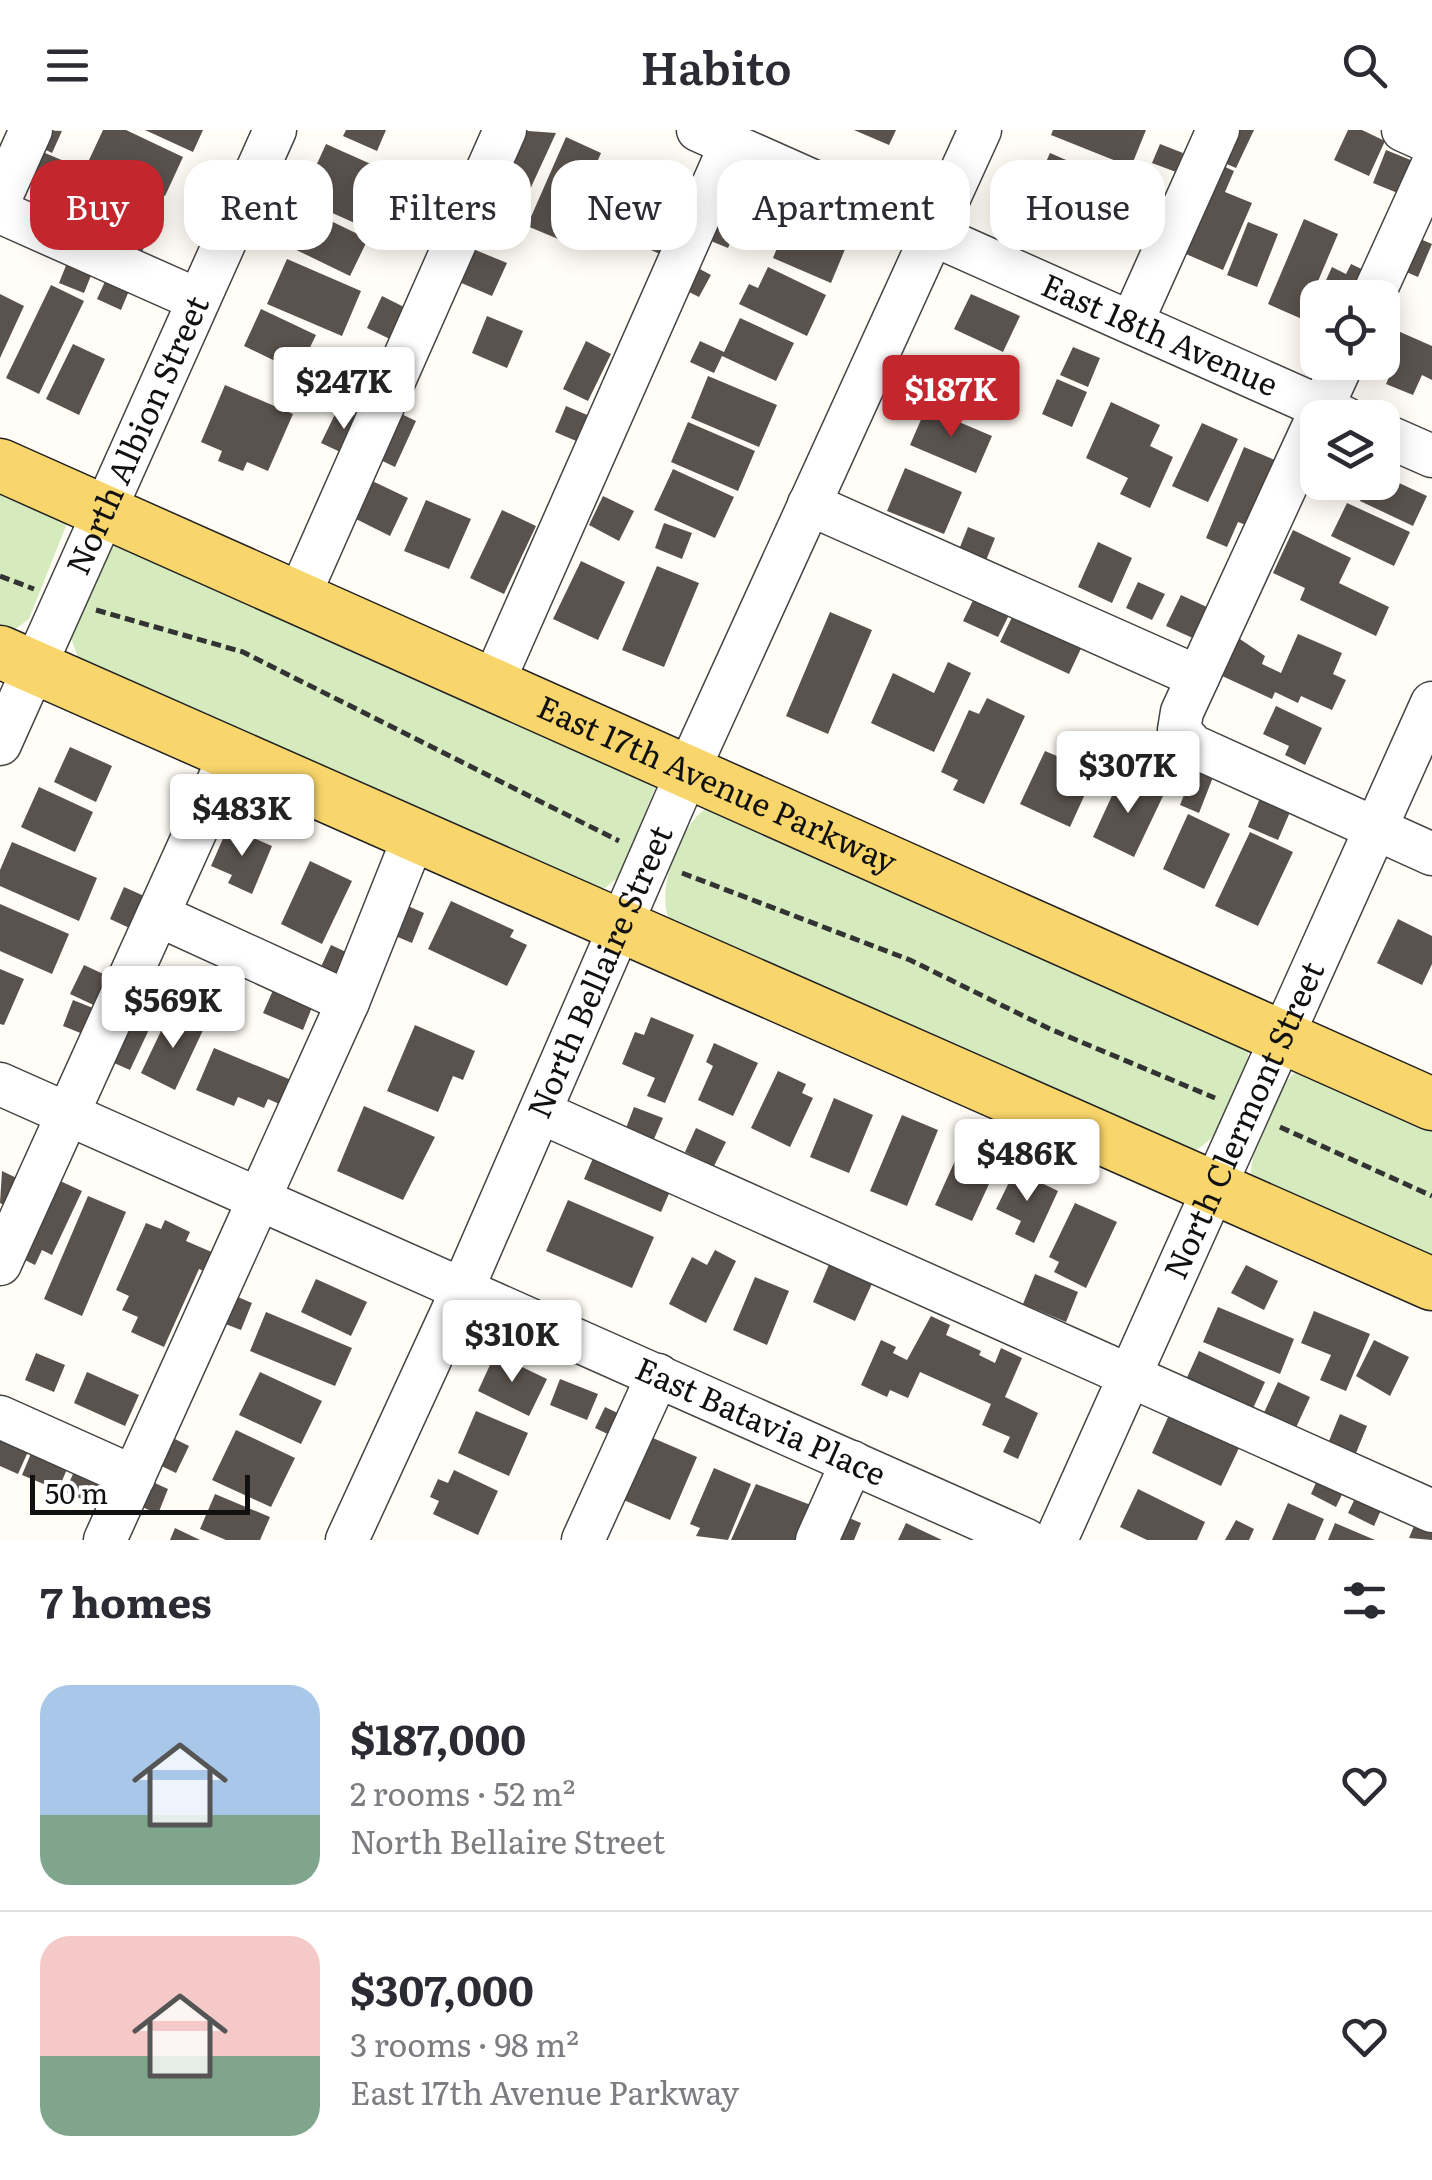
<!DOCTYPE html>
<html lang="en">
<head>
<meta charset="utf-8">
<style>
  body { margin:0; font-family:Literata,serif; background:#f2f2f3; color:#2b2b33; height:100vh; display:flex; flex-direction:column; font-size:38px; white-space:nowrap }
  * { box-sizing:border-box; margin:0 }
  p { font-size:32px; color:#7c7c81 }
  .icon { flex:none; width:55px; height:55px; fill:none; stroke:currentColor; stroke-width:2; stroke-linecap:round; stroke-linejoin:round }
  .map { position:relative; height:1410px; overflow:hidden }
  .drawer { display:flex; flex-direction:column; background:#fff; flex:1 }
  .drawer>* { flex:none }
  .banner { position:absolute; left:30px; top:30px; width:1372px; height:90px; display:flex; gap:20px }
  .buttons { position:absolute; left:1300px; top:150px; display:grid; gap:20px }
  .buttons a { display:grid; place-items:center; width:100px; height:100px; border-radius:20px; background:#fff; box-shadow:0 5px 25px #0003; font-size:50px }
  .scale { position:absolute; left:30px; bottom:25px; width:220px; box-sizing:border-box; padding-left:10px; border:5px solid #111; border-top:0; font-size:28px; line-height:35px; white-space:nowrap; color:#111; -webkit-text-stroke:8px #fff; paint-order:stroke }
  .price { position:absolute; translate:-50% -85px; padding:0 22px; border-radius:10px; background:#fff; color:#222; font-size:32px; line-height:65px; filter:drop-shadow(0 2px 5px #0008) }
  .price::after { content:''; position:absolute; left:50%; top:60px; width:30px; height:22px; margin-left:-15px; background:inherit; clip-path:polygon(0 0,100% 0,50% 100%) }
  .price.current { background:#c4262e; color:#fff }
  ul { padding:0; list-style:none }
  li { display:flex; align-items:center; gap:30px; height:250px; padding:0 40px }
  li+li { border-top:2px solid #e1e1e2 }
  li span { display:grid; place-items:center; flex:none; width:280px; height:200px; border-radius:30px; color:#555 }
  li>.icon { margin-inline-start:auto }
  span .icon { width:120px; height:120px; fill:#fffc; stroke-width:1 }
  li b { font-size:42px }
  h2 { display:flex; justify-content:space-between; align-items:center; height:120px; padding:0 40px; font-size:42px }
  .chip { padding:0 35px; border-radius:30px; background:#fff; box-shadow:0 5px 25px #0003; font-size:35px; line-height:90px }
  .chip.current { background:#c4262e; color:#fff }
  header { display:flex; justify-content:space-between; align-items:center; height:130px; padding:0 40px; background:#fff; font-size:45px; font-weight:600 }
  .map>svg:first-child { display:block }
</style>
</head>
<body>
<header><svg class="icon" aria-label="menu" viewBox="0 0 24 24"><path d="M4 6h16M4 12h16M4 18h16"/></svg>Habito<svg class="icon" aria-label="search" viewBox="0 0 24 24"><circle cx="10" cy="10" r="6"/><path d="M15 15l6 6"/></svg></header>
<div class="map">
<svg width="1432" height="1410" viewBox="0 0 1432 1410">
  <rect width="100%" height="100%" fill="#fffdf5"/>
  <path fill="#d5ebbd" d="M0 353 65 386 66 396 29 489 13 501 0 499Z
    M120 412 656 655 620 746 605 758 592 757 78 528 70 505 111 417Z
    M708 677 1248 918V927C1236 956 1223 1015 1189 1022L673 796C651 768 680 693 708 677Z
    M1302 938 1432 992V1134L1251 1050C1248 1023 1277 949 1302 938Z"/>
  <path fill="#5a524d" d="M36 0 62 1 52 23 30 12Z
    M103 0H126L183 27 165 66 89 30Z
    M145 0H203L193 22Z
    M346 0H386L377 21 343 6Z
    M514 0 556 3 521 79 485 63Z
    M854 0H896L889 15Z
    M1053 0H1146L1131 37 1051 5Z
    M1226 0H1254L1236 38 1213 28Z
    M1348 0H1362L1385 11 1369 46 1334 30Z
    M566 7 601 23 563 111 527 96Z
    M326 14 382 39 357 94 301 69Z
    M1160 14 1183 23 1176 42 1152 33Z
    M38 20 64 31 52 57 26 46Z
    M1386 20 1418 33 1405 66 1373 53Z
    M1050 23 1101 45 1080 95 1044 80 1051 64 1035 57Z
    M1210 30 1234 41 1225 62 1252 73 1223 140 1172 118Z
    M610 35 640 50 614 105 601 98 595 111 578 103Z
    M657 50 694 66 667 127 630 111Z
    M97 52 161 82 141 124 77 94Z
    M723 57 750 69 728 118 701 107Z
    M300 76 368 109 350 146 282 113Z
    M1132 78 1161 90 1148 122 1118 110Z
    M781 84 848 112 831 153 773 128 781 108 772 105Z
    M1304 89 1338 104 1302 189 1268 174Z
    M1248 92 1278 104 1257 157 1227 145Z
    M1404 102 1432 114 1418 147 1390 135Z
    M473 119 507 133 492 166 459 152Z
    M69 128 94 138 84 163 59 153Z
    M287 129 361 161 342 206 267 174Z
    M685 131 711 145 699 167 673 154Z
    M1351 134 1372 144 1361 168H1318L1332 137 1346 144Z
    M768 137 826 165 807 206 739 174 749 154 758 158Z
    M108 145 131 156 121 180 97 169Z
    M51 155 84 171 39 264 6 248Z
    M0 164 24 176 0 228Z
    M971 164 1020 186 1003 222 954 199Z
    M382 166 410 180 394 211 367 198Z
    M261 179 316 205 298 242 244 216Z
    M487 186 523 201 507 238 472 223Z
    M740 188 794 213 776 251 722 226 714 243 690 232 700 211 724 222Z
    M1382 194 1432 216V250L1422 245 1413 265 1386 254 1394 236 1382 231Z
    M586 211 611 224 588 271 563 259Z
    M73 214 105 229 79 285 46 269Z
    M1073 217 1100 228 1088 257 1060 245Z
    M352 222 383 236 367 272 335 257Z
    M708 246 777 275 759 317 691 288Z
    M1057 249 1087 262 1072 297 1042 284Z
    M225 255 293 284 268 341 247 332 243 341 218 331 222 321 201 312Z
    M1111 272 1160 295 1150 316 1173 327 1150 378 1120 364 1128 348 1086 328Z
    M566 276 592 287 581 313 555 302Z
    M338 278 367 291 351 327 321 313Z
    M926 278 992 306 976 343 910 315Z
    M393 280 416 291 395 337 372 326Z
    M688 292 755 321 738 361 671 332Z
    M1202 293 1238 309 1208 372 1172 356Z
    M1244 317 1282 333 1254 398 1238 392 1227 417 1206 408Z
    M905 338 962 362 944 404 887 381Z
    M673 339 734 367 715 408 654 380Z
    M1382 345 1427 366 1413 396 1360 371 1369 352H1382Z
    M366 348 408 368 390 406 348 385Z
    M603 366 634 381 619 411 589 395Z
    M426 370 471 389 449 439 404 421Z
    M1347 373 1410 402 1394 436 1331 406Z
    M502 380 536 396 504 464 470 448Z
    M664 393 692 403 682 429 655 418Z
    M968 397 995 408 983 438 956 427Z
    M1293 400 1351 428 1339 453 1389 477 1376 506 1300 470 1305 458 1273 443Z
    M1098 412 1132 428 1112 473 1078 457Z
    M581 431 625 452 598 510 553 489Z
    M657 436 699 453 664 537 622 520Z
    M1138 452 1165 464 1152 490 1126 478Z
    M980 456 1015 473 998 507 963 491Z
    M1181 465 1209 478 1195 509 1166 496Z
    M1016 479 1085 510 1069 544 1000 512Z
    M830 482 872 500 828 604 786 586Z
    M1298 504 1342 523 1333 544 1346 550 1332 580 1301 566 1298 573 1275 562 1272 569 1220 545 1237 507 1265 526 1262 534 1281 543Z
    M948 532 971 543 934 622 871 593 893 543 934 563Z
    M987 568 1025 586 984 674 953 660 958 650 941 642 969 580 979 584Z
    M1276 576 1322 598 1305 635 1285 625 1289 616 1263 604Z
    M1071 615 1101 629 1070 697 1020 674 1045 621 1064 629Z
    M70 617 112 636 96 672 54 652Z
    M1198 630 1217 637 1199 683 1180 675Z
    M1121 646 1163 666 1134 727 1093 707Z
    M39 657 93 682 75 722 21 697Z
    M1260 668 1290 682 1278 710 1248 697Z
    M1188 684 1230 704 1204 759 1163 739Z
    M228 697 272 716 252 764 228 753 232 745 211 736Z
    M1250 702 1293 722 1258 796 1215 776Z
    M12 712 97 748 79 791 0 756V740Z
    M310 731 352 751 322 814 281 794Z
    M124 757 151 769 136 801 110 789Z
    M394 770 424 783 412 813 381 800Z
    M451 771 514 800 510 807 527 815 507 856 428 819Z
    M0 774 69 804 52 844 0 821Z
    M1398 789 1432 806V834L1422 855 1377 833Z
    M331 815 357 827 346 851 320 839Z
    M84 835 114 849 100 878 70 864Z
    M0 839 24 849 4 895 0 894Z
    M274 858 313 875 303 900 263 883Z
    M127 860 160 876 130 940 96 925Z
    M73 870 98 880 88 906 63 896Z
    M170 882 204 898 175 960 141 943Z
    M651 887 694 905 665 973 647 966 655 948 622 934 635 902 644 905Z
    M415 895 475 921 463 950 453 946 438 982 387 961Z
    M714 913 758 933 733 986 698 970 713 936 706 932Z
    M214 918 296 952 286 977 268 969 264 978 238 967 234 976 196 960Z
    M778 941 806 954 802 963 813 968 790 1017 751 998Z
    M834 968 873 985 849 1043 810 1027Z
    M364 976 435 1007 403 1070 337 1041Z
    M634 977 663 988 654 1009 626 998Z
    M902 985 938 1000 907 1076 870 1061Z
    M696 998 726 1012 714 1036 685 1022Z
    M963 1013 1000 1030 972 1091 935 1075Z
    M594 1026 671 1059 661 1082 584 1049Z
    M1015 1040 1058 1061 1034 1113 1015 1104 1021 1091 996 1079Z
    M2 1041 23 1051 10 1078 0 1073Z
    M47 1045 82 1061 52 1125 42 1120 35 1135 11 1123Z
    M88 1066 126 1082 82 1186 44 1169Z
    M568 1070 654 1107 632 1158 546 1121Z
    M1075 1073 1117 1092 1086 1158 1054 1142 1059 1132 1049 1127Z
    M165 1090 190 1102 186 1111 214 1123 206 1142 199 1139 164 1217 131 1202 138 1187 122 1180 129 1166 116 1160 146 1093 161 1099Z
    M715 1120 736 1131 706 1193 669 1174 692 1127 707 1135Z
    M833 1125 876 1145 855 1191 813 1172Z
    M1246 1135 1278 1151 1264 1180 1231 1163Z
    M1035 1144 1078 1162 1066 1192 1023 1174Z
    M755 1147 789 1161 767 1215 733 1200Z
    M316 1149 367 1172 351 1206 301 1182Z
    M226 1162 252 1173 241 1200 215 1190Z
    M1218 1177 1294 1209 1280 1244 1203 1212Z
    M1314 1181 1370 1204 1346 1261 1320 1250 1331 1225 1301 1213Z
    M266 1182 352 1218 335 1256 250 1221Z
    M931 1186 950 1195 946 1205 981 1221 979 1225 995 1233 1001 1218 1022 1228 1005 1267 1038 1283 1018 1329 1003 1322 1010 1307 982 1295 991 1274 920 1242 908 1268 890 1260 887 1267 861 1255 881 1210 896 1217 893 1223 907 1230Z
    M1374 1210 1409 1227 1390 1266 1356 1246Z
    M1199 1221 1265 1252 1250 1285 1184 1254Z
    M36 1223 65 1235 54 1262 25 1250Z
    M495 1224 547 1249 529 1286 478 1261Z
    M87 1242 139 1265 125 1296 74 1273Z
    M260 1242 322 1271 301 1314 239 1285Z
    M560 1249 598 1264 587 1290 550 1275Z
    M1278 1252 1310 1267 1294 1302 1262 1287Z
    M605 1277 626 1287 616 1308 595 1298Z
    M476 1281 528 1303 509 1346 458 1323Z
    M1340 1284 1367 1296 1356 1323 1329 1311Z
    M1169 1285 1239 1318 1221 1356 1152 1323Z
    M0 1291 35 1306 18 1344 0 1336Z
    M236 1300 295 1328 271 1377 212 1350Z
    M639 1302 697 1327 670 1390 612 1365Z
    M165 1304 189 1316 176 1343 151 1331Z
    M35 1314 71 1330 58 1360 22 1345Z
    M77 1335 107 1349 96 1375 65 1362Z
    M714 1338 751 1354 728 1410 696 1406 700 1398 690 1394Z
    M1322 1339 1348 1352 1336 1377 1311 1364Z
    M454 1340 498 1361 478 1405 433 1384 439 1371 430 1367 438 1349 448 1353Z
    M144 1348 168 1359 158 1384 133 1373Z
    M756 1354 816 1377 801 1410H731Z
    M1138 1359 1205 1392 1197 1410H1147L1120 1397Z
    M1359 1360 1385 1371 1374 1396 1348 1383Z
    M215 1364 270 1387 260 1410H226L200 1399Z
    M1288 1373 1324 1389 1315 1410H1272Z
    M835 1382 861 1393 854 1410H823Z
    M1419 1384 1432 1389V1410L1409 1408Z
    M1236 1390 1254 1399 1249 1410H1225Z
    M906 1393 942 1410H898Z
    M1335 1393 1375 1410H1328Z
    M175 1398 200 1410H170Z"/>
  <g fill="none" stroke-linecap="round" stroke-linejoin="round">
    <g stroke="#444" stroke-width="45">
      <g id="minor">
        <path id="s1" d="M698 0 1345 288"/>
        <path d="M1403 0 1432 13"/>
        <path d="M0 69 31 0"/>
        <path d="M0 82 198 170"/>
        <path d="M1372 168 1432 36"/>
        <path d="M1132 192 1218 0"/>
        <path d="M1343 232 1182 582 1179 600 1193 616 1432 724"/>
        <path d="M1382 304 1432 326"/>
        <path d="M809 374 1198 547"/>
        <path d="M298 468 505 0"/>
        <path d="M492 555 731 14"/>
        <path id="s2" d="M0 614 275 0"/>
        <path d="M158 785 348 872"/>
        <path id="s3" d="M0 954 1026 1410"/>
        <path d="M540 982 1432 1381"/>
        <path d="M0 1134 231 623"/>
        <path d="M0 1287 134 1347"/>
        <path d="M105 1410 348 872 415 704"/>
        <path id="s4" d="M347 1410 463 1158 687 643 980 0"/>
        <path d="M583 1410 658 1245"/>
        <path d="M817 1410 852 1332"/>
        <path id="s5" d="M1056 1410 1432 573"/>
      </g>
    </g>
    <g stroke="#222" stroke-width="55">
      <g id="major">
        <path id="s6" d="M0 335 1432 974"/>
        <path d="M0 522 1432 1154"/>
      </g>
    </g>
    <path stroke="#333" stroke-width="5" stroke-dasharray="10 5" stroke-linecap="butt" d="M0 446 34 459
      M96 480 243 522 619 711
      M682 743 910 830 1050 899 1215 968
      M1280 997 1432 1066"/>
    <use href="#minor" stroke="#fff" stroke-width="42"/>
    <use href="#major" stroke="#f9d66b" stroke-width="52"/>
  </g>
  <g text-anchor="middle" stroke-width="10" stroke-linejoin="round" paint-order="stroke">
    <g font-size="32" fill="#111" stroke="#fff">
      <text dy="11" stroke="none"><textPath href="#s1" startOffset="505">East 18th Avenue</textPath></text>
      <text dy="11" stroke="none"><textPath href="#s2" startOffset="338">North Albion Street</textPath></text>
      <text dy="11" stroke="none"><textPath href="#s6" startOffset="785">East 17th Avenue Parkway</textPath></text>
      <text dy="11" stroke="none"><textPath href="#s4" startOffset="622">North Bellaire Street</textPath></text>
      <text dy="11" stroke="none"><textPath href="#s5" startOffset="460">North Clermont Street</textPath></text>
      <text dy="11" stroke="none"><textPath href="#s3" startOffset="832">East Batavia Place</textPath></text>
    </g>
  </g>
</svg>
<div class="buttons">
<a><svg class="icon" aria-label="locate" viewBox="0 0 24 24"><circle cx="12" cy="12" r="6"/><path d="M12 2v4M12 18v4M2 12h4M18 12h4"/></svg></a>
<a><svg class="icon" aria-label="layers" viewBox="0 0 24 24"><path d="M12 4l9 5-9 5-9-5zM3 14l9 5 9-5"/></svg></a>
</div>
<div class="scale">50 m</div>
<b class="price" style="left:344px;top:302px">$247K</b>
<b class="price current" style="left:951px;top:310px">$187K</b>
<b class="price" style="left:1128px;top:686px">$307K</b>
<b class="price" style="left:242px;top:729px">$483K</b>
<b class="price" style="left:173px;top:921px">$569K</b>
<b class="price" style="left:1027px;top:1074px">$486K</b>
<b class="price" style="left:512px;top:1255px">$310K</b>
<div class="banner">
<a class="chip current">Buy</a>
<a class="chip">Rent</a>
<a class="chip">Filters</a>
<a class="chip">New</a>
<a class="chip">Apartment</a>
<a class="chip">House</a>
</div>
</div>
<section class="drawer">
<h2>7 homes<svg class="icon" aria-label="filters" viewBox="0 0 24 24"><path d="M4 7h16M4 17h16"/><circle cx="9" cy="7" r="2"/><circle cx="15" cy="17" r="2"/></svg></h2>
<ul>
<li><span style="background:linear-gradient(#a9c7e8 65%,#7fa58c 0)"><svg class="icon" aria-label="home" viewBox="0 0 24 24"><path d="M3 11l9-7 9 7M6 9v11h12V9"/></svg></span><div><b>$187,000</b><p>2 rooms · 52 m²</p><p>North Bellaire Street</p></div><svg class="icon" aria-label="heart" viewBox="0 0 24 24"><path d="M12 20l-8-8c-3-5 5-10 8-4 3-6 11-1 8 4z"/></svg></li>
<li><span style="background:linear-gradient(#f6c9c9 60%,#7fa58c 0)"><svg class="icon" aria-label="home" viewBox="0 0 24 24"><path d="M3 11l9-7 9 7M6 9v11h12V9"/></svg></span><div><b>$307,000</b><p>3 rooms · 98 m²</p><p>East 17th Avenue Parkway</p></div><svg class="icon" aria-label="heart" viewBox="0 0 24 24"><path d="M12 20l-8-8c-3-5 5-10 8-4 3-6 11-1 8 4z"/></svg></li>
</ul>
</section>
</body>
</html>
